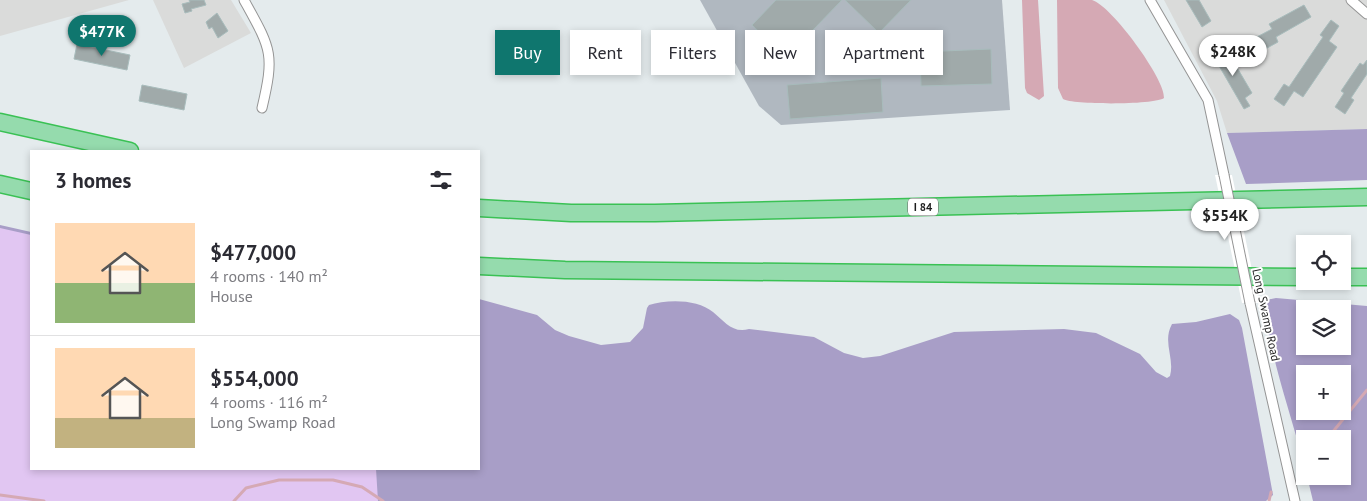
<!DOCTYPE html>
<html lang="en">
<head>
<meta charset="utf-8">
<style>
  body { margin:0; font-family:"PT Sans",sans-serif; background:#f2f2f3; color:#2b2b33; height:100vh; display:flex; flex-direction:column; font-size:19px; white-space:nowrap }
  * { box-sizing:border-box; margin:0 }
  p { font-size:16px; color:#7c7c81 }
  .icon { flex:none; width:28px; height:28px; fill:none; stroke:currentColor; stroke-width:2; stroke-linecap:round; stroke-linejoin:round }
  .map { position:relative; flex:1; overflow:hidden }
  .side { position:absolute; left:30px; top:150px; width:450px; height:320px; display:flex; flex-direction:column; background:#fff; border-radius:0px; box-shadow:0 2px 8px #0003 }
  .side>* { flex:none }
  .banner { position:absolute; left:495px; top:30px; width:475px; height:45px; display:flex; gap:10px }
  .fabs { position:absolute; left:1296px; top:235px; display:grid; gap:10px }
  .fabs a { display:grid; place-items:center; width:55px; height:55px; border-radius:0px; background:#fff; box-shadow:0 2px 8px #0003; font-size:25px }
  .price { position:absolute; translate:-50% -42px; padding:0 11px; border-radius:18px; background:#fff; color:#222; font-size:16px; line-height:32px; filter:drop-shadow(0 1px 2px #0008) }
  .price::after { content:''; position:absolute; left:50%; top:30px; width:15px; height:11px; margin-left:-8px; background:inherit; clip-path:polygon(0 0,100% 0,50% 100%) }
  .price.on { background:#0f766e; color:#fff }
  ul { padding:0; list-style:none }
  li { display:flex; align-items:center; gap:15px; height:125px; padding:0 25px }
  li+li { border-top:1px solid #e1e1e2 }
  li span { display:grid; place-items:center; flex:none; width:140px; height:100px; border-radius:0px; color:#555 }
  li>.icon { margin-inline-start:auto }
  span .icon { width:60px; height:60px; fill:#fffc; stroke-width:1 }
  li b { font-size:21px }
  h2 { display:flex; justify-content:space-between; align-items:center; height:60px; padding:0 25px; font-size:21px }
  .chip { padding:0 18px; border-radius:0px; background:#fff; box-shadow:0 2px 8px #0003; font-size:18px; line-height:45px }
  .chip.on { background:#0f766e; color:#fff }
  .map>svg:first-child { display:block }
</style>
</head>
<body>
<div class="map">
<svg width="1367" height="501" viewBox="0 0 1367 501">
  <rect width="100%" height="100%" fill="#e4ebed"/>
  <path fill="#dadbda" d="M0 0H129L0 36Z
    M153 0H231L251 33 184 68Z
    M1164 0H1367V129L1227 133 1217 101Z"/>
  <path fill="#b0b8c0" d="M700 0H1002L1010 110 781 125 759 106Z"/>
  <path fill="#a89ec7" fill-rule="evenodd" d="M1367 129V180L1246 184 1227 133Z
    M0 225 31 232V469H479V299L537 315 555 330 569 336 601 345 630 342 643 328 647 308 649 305C667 299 698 299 713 312 724 321 733 334 749 329L814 337 844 353 863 358 880 356 954 332 1064 329 1096 333 1140 354 1156 372 1167 378 1170 376C1175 358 1162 342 1172 324L1196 322 1230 314 1239 320 1242 328 1273 495 1266 501H0Z
    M1276 298 1367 306V501H1313L1307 476H1342V439H1305V468C1298 437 1259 323 1266 300ZM1305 309H1342V346H1305ZM1305 374H1342V411H1305Z"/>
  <path fill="#e1c6f2" d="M0 228 31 235V469H376L378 501H0Z"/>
  <path fill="#d5a9b4" d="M1022 0H1038L1044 96 1039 100 1027 93 1025 88Z
    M1057 0C1068 0 1082 0 1092 0 1111 5 1166 80 1164 98 1155 105 1073 105 1063 99L1058 88Z"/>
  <path fill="#fff" d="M1215 175H1232L1259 303H1242Z"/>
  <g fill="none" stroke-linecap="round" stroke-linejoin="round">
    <path stroke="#d5a9b4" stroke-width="3" d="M1327 439 1367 390
      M0 495 44 501
      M234 501 246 488 279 480H333L362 487 383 501
      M1269 501 1271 492"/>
  </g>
  <path fill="#a0aaaa" stroke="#a8bcbc" d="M189 0H204L206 5 191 9 192 11 185 13 182 4 190 2Z
    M776 0H842L786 58 752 25Z
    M845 0H911L879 33Z
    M1186 0H1199L1211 21 1202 27Z
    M1304 5 1311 17 1276 37 1278 42 1260 52 1253 39 1272 29 1269 24Z
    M217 13 228 31 218 38 212 27 209 29 206 22Z
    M1331 20 1339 26 1329 41 1337 47 1303 97 1294 91 1284 106 1274 99 1284 84 1289 87 1323 37 1320 35Z
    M77 44 130 55 127 70 74 59Z
    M1219 47 1228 61 1232 59 1252 93 1245 98 1250 106 1244 109 1211 52Z
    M991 49 992 84 921 86 920 52Z
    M1367 60V74L1351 98 1354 100 1345 114 1335 107 1344 93 1341 91 1360 63 1363 65Z
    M881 78 883 112 790 119 787 85Z
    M142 85 187 94 184 110 139 101Z"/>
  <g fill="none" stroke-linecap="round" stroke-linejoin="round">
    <g stroke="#949494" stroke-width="11">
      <path id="street" d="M244 0C271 49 275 53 262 108
        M1150 0 1208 100 1224 175
        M1351 0 1367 14
        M1250 303 1295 501"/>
    </g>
    <g stroke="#3ac154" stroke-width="19">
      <path id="highway" d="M0 122 130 151
        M0 184 31 191
        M479 208 571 213H655L1367 197
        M479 266 565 270 1305 277
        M1342 277H1367"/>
    </g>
    <use href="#street" stroke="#fff" stroke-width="9"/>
    <use href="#highway" stroke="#95dbad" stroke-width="16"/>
    <g stroke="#949494" stroke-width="11" stroke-linecap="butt">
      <path id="street-bridge" d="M1224 175 1250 303"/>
    </g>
    <use href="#street-bridge" stroke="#fff" stroke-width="9"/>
  </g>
  <g text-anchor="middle" stroke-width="4" stroke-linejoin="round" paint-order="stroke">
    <rect fill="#fff" stroke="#616161" stroke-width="1" x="908" y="198.5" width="30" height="17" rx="4"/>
    <g font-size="11" font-weight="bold" fill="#1d1d1d">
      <text x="923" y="211">I 84</text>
    </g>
    <g font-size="12" fill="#1d1d1d" stroke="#fff">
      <text transform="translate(1266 315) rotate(78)" y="4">Long Swamp Road</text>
    </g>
  </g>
</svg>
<div class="fabs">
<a><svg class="icon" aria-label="locate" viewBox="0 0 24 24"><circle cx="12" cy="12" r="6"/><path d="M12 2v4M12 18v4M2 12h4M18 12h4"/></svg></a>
<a><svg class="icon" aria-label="layers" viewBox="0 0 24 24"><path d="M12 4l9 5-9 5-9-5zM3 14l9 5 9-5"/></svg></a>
<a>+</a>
<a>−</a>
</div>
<b class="price on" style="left:102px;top:57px">$477K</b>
<b class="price" style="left:1233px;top:77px">$248K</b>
<b class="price" style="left:1225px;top:241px">$554K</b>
<div class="banner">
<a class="chip on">Buy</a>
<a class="chip">Rent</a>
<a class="chip">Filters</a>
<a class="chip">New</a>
<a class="chip">Apartment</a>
</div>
<section class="side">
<h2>3 homes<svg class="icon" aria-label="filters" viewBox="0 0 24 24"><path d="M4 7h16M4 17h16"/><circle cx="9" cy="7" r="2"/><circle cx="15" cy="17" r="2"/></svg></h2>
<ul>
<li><span style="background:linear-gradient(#ffd9b3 60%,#8fb573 0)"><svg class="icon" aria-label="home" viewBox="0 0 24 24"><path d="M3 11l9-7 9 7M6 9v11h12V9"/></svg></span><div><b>$477,000</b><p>4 rooms · 140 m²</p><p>House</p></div></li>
<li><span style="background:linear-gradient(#ffd9b3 70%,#c2b280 0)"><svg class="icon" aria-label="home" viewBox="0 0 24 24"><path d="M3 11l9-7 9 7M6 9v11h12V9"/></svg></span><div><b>$554,000</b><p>4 rooms · 116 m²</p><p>Long Swamp Road</p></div></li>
</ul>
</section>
</div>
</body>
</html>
